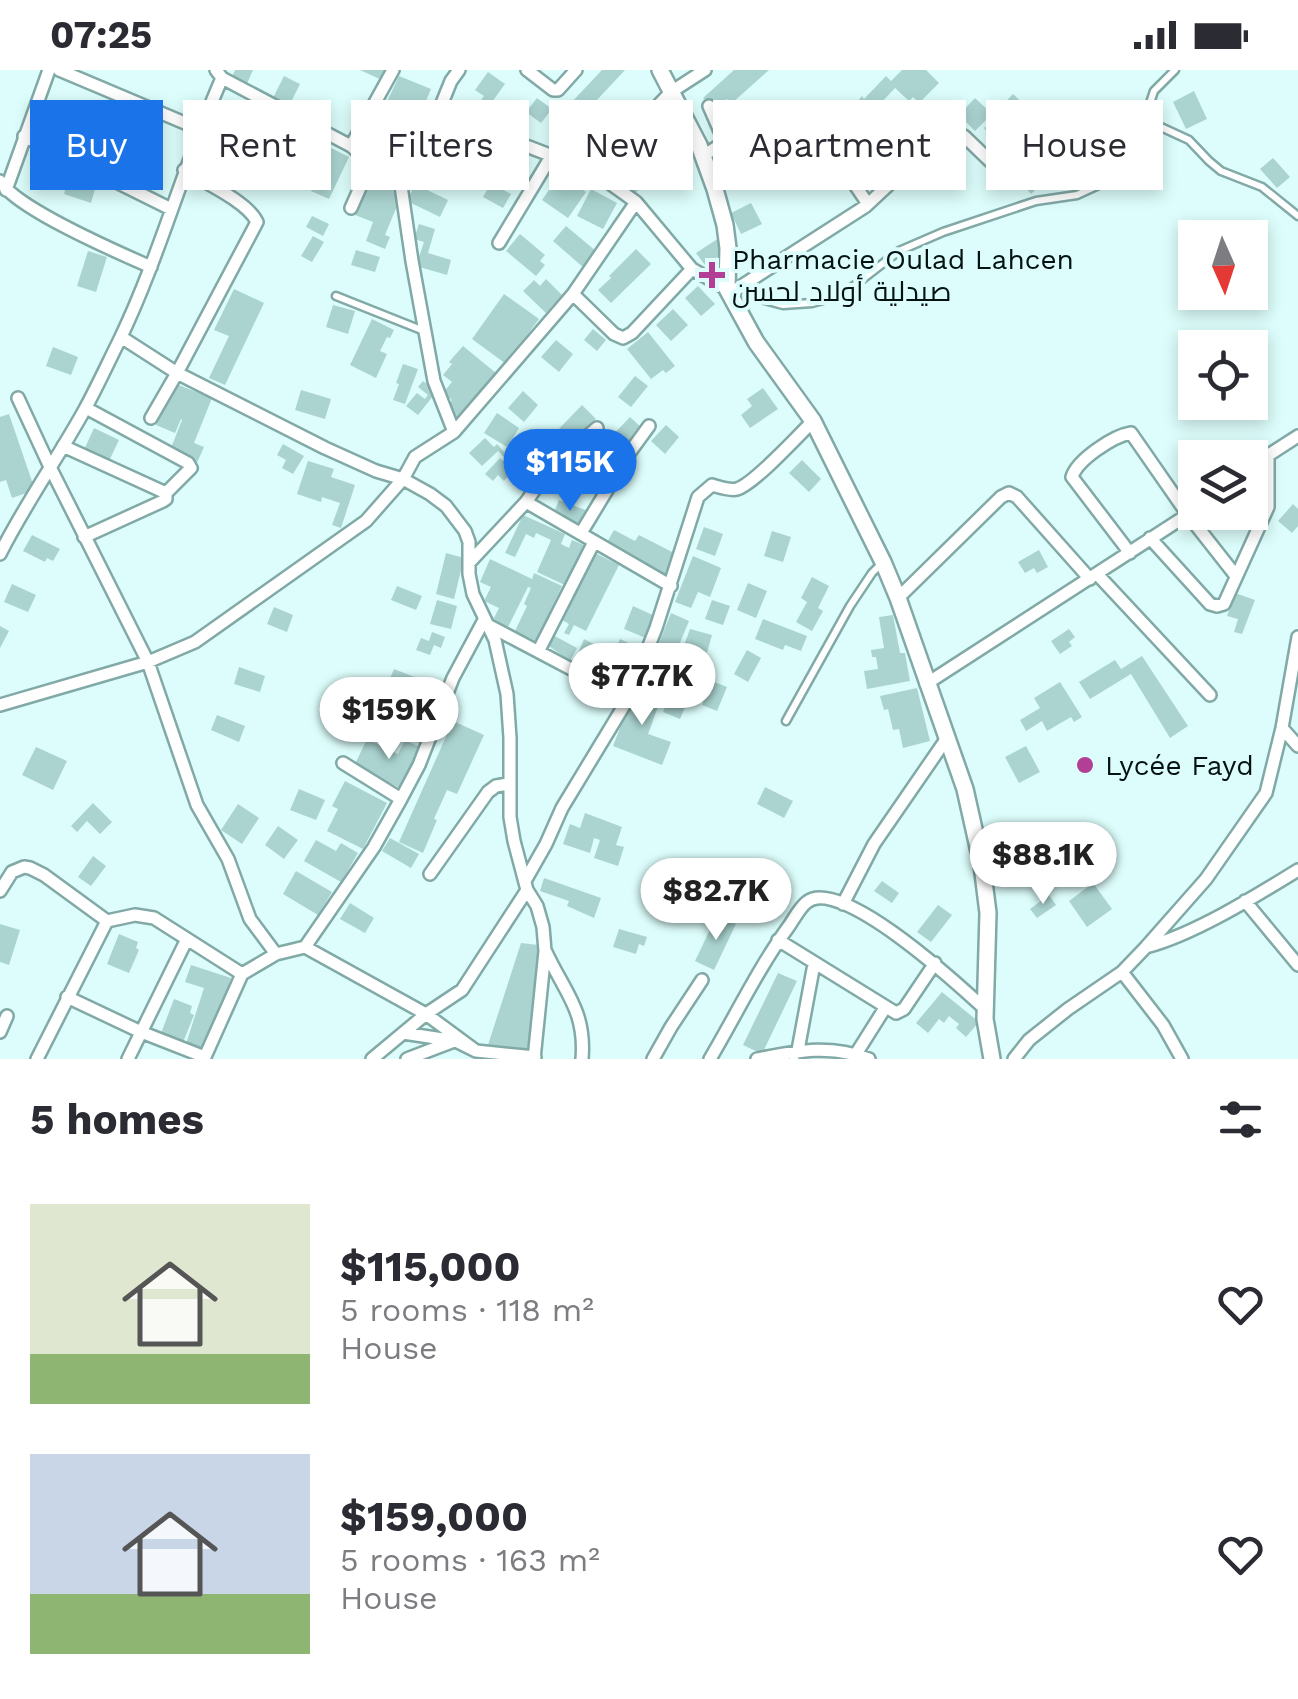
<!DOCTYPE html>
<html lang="en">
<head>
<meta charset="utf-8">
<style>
  body { margin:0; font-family:"Work Sans",Cairo,sans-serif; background:#f2f2f3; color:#2b2b33; height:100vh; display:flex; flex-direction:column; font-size:38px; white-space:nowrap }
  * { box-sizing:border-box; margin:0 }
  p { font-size:32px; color:#7c7c81 }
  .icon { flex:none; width:55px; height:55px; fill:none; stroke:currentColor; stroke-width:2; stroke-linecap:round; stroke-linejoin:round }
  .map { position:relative; height:989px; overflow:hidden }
  .sheet { display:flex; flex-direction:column; background:#fff; flex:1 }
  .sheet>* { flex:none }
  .guide { position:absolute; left:30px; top:30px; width:1240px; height:90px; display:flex; gap:20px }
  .needle { width:65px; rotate:177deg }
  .fabs { position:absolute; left:1178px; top:150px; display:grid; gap:20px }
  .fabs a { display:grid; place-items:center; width:90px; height:90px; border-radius:0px; background:#fff; box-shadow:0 5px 15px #0003; font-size:50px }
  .price { position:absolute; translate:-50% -85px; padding:0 22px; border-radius:35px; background:#fff; color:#222; font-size:32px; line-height:65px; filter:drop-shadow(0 2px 5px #0008) }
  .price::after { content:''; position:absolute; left:50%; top:60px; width:30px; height:22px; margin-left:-15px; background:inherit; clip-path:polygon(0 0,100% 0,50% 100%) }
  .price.selected { background:#1a73e8; color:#fff }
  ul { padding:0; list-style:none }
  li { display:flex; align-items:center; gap:30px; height:250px; padding:0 30px }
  li span { display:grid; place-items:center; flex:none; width:280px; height:200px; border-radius:0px; color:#555 }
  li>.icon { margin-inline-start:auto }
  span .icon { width:120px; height:120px; fill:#fffc; stroke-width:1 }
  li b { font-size:42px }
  h2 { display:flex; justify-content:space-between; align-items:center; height:120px; padding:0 30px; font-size:42px }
  .chip { padding:0 35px; border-radius:0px; background:#fff; box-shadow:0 5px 15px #0003; font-size:35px; line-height:90px }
  .chip.selected { background:#1a73e8; color:#fff }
  .status { display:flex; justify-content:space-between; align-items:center; height:70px; padding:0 50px; background:#fff; direction:ltr }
  .status svg { height:28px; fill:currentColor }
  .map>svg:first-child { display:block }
</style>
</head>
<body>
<div class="status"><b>07:25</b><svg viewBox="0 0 49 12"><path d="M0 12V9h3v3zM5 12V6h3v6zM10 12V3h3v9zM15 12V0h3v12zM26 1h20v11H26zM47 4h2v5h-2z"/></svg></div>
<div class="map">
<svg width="1298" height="989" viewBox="0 0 1298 989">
  <rect width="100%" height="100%" fill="#dcfdfb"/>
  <path fill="#abd4d0" d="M235 0H253L246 16 231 9Z
    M360 0H389L384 11Z
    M602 0H625L582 46 569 35Z
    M734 0H769L732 33 727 29 714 41 703 28Z
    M902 0H926L939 13 919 33 913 27 909 31 895 18 878 36 874 32 866 41 857 32 862 26 864 29 886 6 891 11Z
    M488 2 505 14 489 36 481 30 484 26 475 20Z
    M284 6 300 14 288 38 272 30Z
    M399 6 431 19 398 97 363 83Z
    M1194 21 1207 49 1186 59 1173 32Z
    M1013 24 1028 38 1010 57 995 43Z
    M537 28 552 39 541 53 526 42Z
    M975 28 992 44 975 61 959 45Z
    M814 39 827 61 799 76 787 54Z
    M1028 44 1050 71 1010 103 992 81 1007 69 997 57 989 64 984 58 997 48 1006 62Z
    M870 46 891 67 875 83 853 62Z
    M669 52 689 73 633 125 614 104 627 93 630 96 659 69 655 65Z
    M307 66 321 73 305 110 292 104Z
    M771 67 782 89 736 113 731 103 721 108 714 96Z
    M484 76 501 83 493 105 476 98Z
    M1057 77 1068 89 1031 124 1020 111Z
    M331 78 349 87 329 129 311 121Z
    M1273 88 1290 107 1277 118 1260 99Z
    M45 91 65 99 57 118 37 111Z
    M70 104 97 112 91 133 64 124Z
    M560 104 586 122 568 148 542 130Z
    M369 111 402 124 385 165 390 167 385 179 366 171 373 152 355 145Z
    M491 113 511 124 503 138 483 127Z
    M415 114 448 130 440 147 407 131Z
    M591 119 617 133 603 159 577 146Z
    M751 133 762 154 741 164 731 143Z
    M312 146 329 154 323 166 306 157Z
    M419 154 435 159 428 183 451 190 447 205 416 196 424 172 414 169Z
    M566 156 597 182 584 198 553 171Z
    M520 164 545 185 540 191 545 195 536 206 506 181Z
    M313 166 324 172 312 192 301 186Z
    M719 168V186L705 195 696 183Z
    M636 179 651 194 611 233 598 220 611 208 609 206Z
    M356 180 380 187 375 202 351 195Z
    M88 181 107 187 96 222 77 216Z
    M546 209 562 225 546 243 523 221 534 210 540 216Z
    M698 216 715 234 701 246 685 228Z
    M234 219 264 233 225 315 209 308 229 266 214 260Z
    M504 224 539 249 506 294 472 269Z
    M333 235 355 241 348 264 326 257Z
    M673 239 688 255 671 271 656 255Z
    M372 249 394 260 390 268 387 267 380 281 387 284 376 308 350 295Z
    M593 259 606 270 597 281 584 270Z
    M648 262 675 296 666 303 663 300 651 309 627 279Z
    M556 270 573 284 559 302 541 287Z
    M463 276 496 303 459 348 446 337 452 330 443 323 452 312 443 305 452 294 449 292Z
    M53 277 78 287 71 305 46 296Z
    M403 294 418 299 405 334 393 330 399 314 396 313Z
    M635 306 648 316 631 337 618 327Z
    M423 311 437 321 418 345 406 336 417 323 425 329 428 325 418 317Z
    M176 314 212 328 194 373 204 377 196 395 169 383 182 350 181 349 175 363 156 355Z
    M763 318 778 339 750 358 741 345 752 336 747 329Z
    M301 320 331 329 325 349 295 340Z
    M523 321 538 335 524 352 508 338Z
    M582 335 596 349 557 388 545 377 556 366 554 364Z
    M497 343 519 358 507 377 484 363Z
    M9 344 35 420 12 428 6 410 0 412V347Z
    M630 347 643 359 622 380 610 368Z
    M666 355 679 367 665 384 651 371Z
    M94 358 119 370 109 391 84 380Z
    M523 364 534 376 523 386 527 390 516 400 498 381 482 396 469 383 485 368 494 377 497 374 504 382Z
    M283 374 304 386 293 404 282 398 286 390 277 385Z
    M575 385 612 398 606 416 578 406 581 400 571 397Z
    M500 388 513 401 504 411 498 405 493 411 485 404Z
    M802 390 821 409 809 422 789 403Z
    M308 391 334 399 331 407 355 415 341 458 332 455 340 433 322 427 321 432 297 424Z
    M559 400 580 410 569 431 564 429 567 423 551 415Z
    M559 430 588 441 581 458 552 447Z
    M1293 434 1298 439V456L1292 463 1278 451Z
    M523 445 565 464 561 474 569 478 572 470 586 476 567 516 537 502 551 470 536 463 534 468 526 464 515 487 505 483Z
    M704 457 723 464 715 486 696 479Z
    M614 460 635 471 639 465 678 485 665 509 605 476Z
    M772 461 791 467 783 492 764 486Z
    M32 465 60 479 53 491 47 488 45 492 23 481Z
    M1039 480 1048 497 1037 503 1034 498 1025 503 1018 492Z
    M446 483 464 488 454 529 436 524Z
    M595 483 619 495 586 561 574 555 569 565 564 563 569 554 562 550Z
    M693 486 721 498 710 527 698 522 691 538 675 532Z
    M490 489 532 509 534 503 562 516 536 571 515 561 527 536 524 534 531 518 528 517 508 557 493 550 499 538 484 531 491 517 480 512Z
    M812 507 829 516 818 538 823 541 812 561 796 552 807 532 801 528Z
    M748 513 767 521 756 548 737 540Z
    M12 514 36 525 28 542 4 532Z
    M397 516 422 526 416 540 391 530Z
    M1235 523 1255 530 1242 564 1234 562 1238 549 1227 546Z
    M437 530 457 536 451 559 430 554Z
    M712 530 730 536 723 555 705 549Z
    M633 536 657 547 648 569 624 559Z
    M274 537 293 545 287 562 267 554Z
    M671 543 689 551 677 580 659 573Z
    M893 545 900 583H905L910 611 867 619 864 601 878 599 876 587H872L871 580 884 578 879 547Z
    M763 549 807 566 801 581 785 575 783 580 755 569Z
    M0 556 9 561 0 578Z
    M690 559 712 565 704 593 701 592 694 612 673 606Z
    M1069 559 1075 567 1069 572 1072 576 1060 584 1051 571Z
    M432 562 445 567 441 578 434 575 430 585 416 580 421 568 429 571Z
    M551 564 577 578 570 591 546 574Z
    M584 569 607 581 601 596 585 590 584 593 576 589Z
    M620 569 644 580 626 617 603 606Z
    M655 577 674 583 669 600 650 593Z
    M747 580 761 588 748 612 734 604Z
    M1142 586 1188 656 1170 668 1131 604 1090 629 1079 612 1115 590 1121 599Z
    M239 597 265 606 260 622 234 614Z
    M394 599 417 608 411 621 389 611Z
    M712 611 727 617 717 641 702 635Z
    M1060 612 1082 647 1074 652 1071 647 1047 661 1042 651 1026 661 1020 650 1040 638 1034 628Z
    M641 615 663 623 648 664 671 672 662 695 613 676 630 632 634 634Z
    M917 618 930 671 903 678 899 659 893 660 888 639 884 640 880 626Z
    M383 626 405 633 399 655 377 649Z
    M669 628 686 635 680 649 663 642Z
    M217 645 245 656 239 672 211 660Z
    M453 651 484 665 457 724 447 720 434 749 437 750 423 783 399 772Z
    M367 669 398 684 405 670 422 678 402 719 354 696Z
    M1026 676 1040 702 1019 713 1005 687Z
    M36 677 67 691 53 720 22 705Z
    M345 711 387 733 363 779 327 761 338 739 332 736Z
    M765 717 793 731 784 748 757 734Z
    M299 719 325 730 316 750 290 740Z
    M93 733 112 752 100 764 87 751 77 762 71 756Z
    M238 734 259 748 242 774 221 760Z
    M585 743 622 757 616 775 624 777 618 796 594 788 600 770 594 768 590 783 563 774 570 754 580 758Z
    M278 756 298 770 284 789 265 775Z
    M390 768 419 784 411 798 382 781Z
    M316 770 336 781 341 773 358 783 341 812 304 791Z
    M93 786 106 796 91 816 78 807Z
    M296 801 332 822 318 845 283 824Z
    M544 808 601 828 594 848 567 836 569 831 540 821Z
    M882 811 899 823 892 833 874 821Z
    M1093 813 1112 839 1087 857 1069 831Z
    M1049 825 1056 835 1037 848 1030 839Z
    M350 833 374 848 365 863 340 849Z
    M938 835 952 845 931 872 917 862Z
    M717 845 736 854 714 900 695 891Z
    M0 854 20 860 9 895 0 892Z
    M619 859 647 867 644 876 639 874 636 884 613 877Z
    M119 864 138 872 136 878 139 880 129 903 107 894Z
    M521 873 538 875 530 980 488 975Z
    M191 895 231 908 205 984 185 977 204 918 185 912Z
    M778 903 797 911 762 984 743 975Z
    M942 922 979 952 966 967 956 958 959 954 949 946 944 953 939 949 928 963 916 953Z
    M174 929 192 936 190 943 194 945 182 975 160 966Z"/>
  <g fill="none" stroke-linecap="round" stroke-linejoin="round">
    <g stroke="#81a9a6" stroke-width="11">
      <path id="service" d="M1150 52 1189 70 1209 91 1221 101 1262 117 1298 146
        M742 215 754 227 783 235 812 233 842 225 899 181 943 162 1036 131 1077 125 1103 113 1122 104 1139 89 1149 69 1150 33 1154 21 1175 0
        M336 226 424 261
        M786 651 850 536 872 503 882 493"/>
    </g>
    <g stroke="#81a9a6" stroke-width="16">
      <path id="minor" d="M59 0 199 59 287 100
        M216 0 222 8 351 76 371 93 400 109
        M527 0 553 20H558L576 0
        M436 48 482 59 594 102 636 132 692 199 727 219
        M24 66 171 139
        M824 69 868 134
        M351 76 393 0
        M703 86 720 75 723 68 709 36
        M594 102 671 22 705 0
        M0 111C17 139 117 182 151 197
        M6 120 49 0
        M351 138 371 93
        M499 173 552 85
        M573 224 614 264 623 268 632 263 692 199
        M729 224 866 136 942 65 964 66 991 92
        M121 267 177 303 325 378 376 401 403 409 430 424 446 436 465 461 469 472V504L473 524 495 570 507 624 510 668V747L514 771 527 820 537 836 543 857 545 881 534 989
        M18 328 50 397 148 592 197 735 228 789 250 849 276 884
        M151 348 177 303 257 152C248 132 204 112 184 100
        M454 362 434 311 412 191 400 109 436 48 451 11 459 0
        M63 376 166 423
        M1250 397 1298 366
        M526 432 671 516
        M581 463 630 382 649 356
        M84 467 163 431 166 429V423L191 398 188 393 86 338
        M1150 468 1210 534 1217 536 1224 534 1268 437V385
        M1130 483 1072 407C1077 390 1113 366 1131 363L1188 445 1236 506
        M0 484C25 434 58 388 85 339 97 317 108 293 119 271 160 186 184 94 222 8
        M469 493 526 432 550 398 597 358
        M1097 504 1210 625
        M898 528 1001 427 1009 423 1017 427 1090 509
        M486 554 628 629
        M539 580 594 472
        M926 614 1195 440
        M0 635 148 592 195 572 366 451 403 409 415 387 454 362 573 224 636 132
        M1282 658 1298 676
        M343 693 401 729
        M430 804 488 722 496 716 508 714
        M525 811 546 774 562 738 628 629 656 558 698 427 712 415C719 417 730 421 737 419 754 414 798 366 813 351
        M0 821 12 802 24 797 30 798 44 805 107 851
        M1245 831 1298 895
        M843 834 874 774 947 668
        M778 870 896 943 904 939 935 893
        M305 877 426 944 476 981
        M1146 877C1193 865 1256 826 1298 800
        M546 882C565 923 586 941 582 989
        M1122 902 1163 955 1182 989
        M67 927 141 962 205 987
        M0 962 7 946
        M403 963 456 971 476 981 535 987
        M856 984 885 938
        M794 985 798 980 814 894
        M37 989 107 851 135 845 154 848 242 904
        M128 989 187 869
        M204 989 242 904 276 884 305 877 374 777 401 729 419 695 453 608 484 550
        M372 989 426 944 462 920 527 820
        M407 989 454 971
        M653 989 671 957 702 910
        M710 989C736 945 759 897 789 856 794 849 800 837 807 832 840 805 960 916 985 939
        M757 989C798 981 828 974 869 989
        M1014 989 1029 970 1068 939 1122 902 1146 877 1206 809 1266 723 1282 658 1298 567"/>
    </g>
    <g stroke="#81a9a6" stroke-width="20">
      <path id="tertiary" d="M660 0 699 75 715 119 725 155 728 178 727 219 756 272 813 351 883 492 898 528 965 719 982 795 988 843 985 949 992 989"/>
    </g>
    <use href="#service" stroke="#fff" stroke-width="6"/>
    <use href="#minor" stroke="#fff" stroke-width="11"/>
    <use href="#tertiary" stroke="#fff" stroke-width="15"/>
  </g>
  <g fill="#b33e95" stroke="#dcfdfb" stroke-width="4">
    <path d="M707 190h10v10h10v10h-10v10h-10v-10h-10v-10h10z"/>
    <circle cx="1085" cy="695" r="10"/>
  </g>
  <g text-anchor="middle" stroke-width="8" stroke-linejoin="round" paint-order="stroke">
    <g font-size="28" fill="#041212" stroke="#dcfdfb" text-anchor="start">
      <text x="732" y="199">Pharmacie Oulad Lahcen<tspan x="732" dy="32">صيدلية أولاد لحسن</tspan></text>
      <text x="1105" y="705">Lycée Fayd</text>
    </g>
  </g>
</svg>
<div class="fabs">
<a><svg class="needle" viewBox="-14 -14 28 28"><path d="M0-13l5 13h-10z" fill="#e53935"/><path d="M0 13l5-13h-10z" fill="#7c7c81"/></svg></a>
<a><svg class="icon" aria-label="locate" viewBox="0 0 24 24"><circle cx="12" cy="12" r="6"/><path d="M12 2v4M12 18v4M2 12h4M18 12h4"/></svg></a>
<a><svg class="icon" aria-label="layers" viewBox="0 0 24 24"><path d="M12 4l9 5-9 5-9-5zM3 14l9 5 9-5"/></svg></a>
</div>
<b class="price selected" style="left:570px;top:444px">$115K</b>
<b class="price" style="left:642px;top:658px">$77.7K</b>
<b class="price" style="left:389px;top:692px">$159K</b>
<b class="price" style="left:1043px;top:837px">$88.1K</b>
<b class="price" style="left:716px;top:873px">$82.7K</b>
<div class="guide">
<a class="chip selected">Buy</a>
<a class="chip">Rent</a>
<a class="chip">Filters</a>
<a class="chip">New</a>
<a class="chip">Apartment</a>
<a class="chip">House</a>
</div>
</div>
<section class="sheet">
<h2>5 homes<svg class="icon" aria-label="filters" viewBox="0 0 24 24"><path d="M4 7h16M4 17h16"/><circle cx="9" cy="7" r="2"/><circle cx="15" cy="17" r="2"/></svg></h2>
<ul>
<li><span style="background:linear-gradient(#dfe7d0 75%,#8fb573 0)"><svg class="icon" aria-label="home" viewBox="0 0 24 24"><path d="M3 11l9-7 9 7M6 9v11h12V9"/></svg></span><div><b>$115,000</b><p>5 rooms · 118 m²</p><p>House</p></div><svg class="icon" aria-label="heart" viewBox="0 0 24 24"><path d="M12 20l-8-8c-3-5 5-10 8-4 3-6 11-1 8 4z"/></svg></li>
<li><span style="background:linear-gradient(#c9d6e8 70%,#8fb573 0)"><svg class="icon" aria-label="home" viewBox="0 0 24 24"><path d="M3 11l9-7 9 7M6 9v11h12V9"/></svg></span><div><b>$159,000</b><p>5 rooms · 163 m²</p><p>House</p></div><svg class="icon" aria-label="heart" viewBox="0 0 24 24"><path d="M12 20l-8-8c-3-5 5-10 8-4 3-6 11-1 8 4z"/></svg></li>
</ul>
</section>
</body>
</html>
